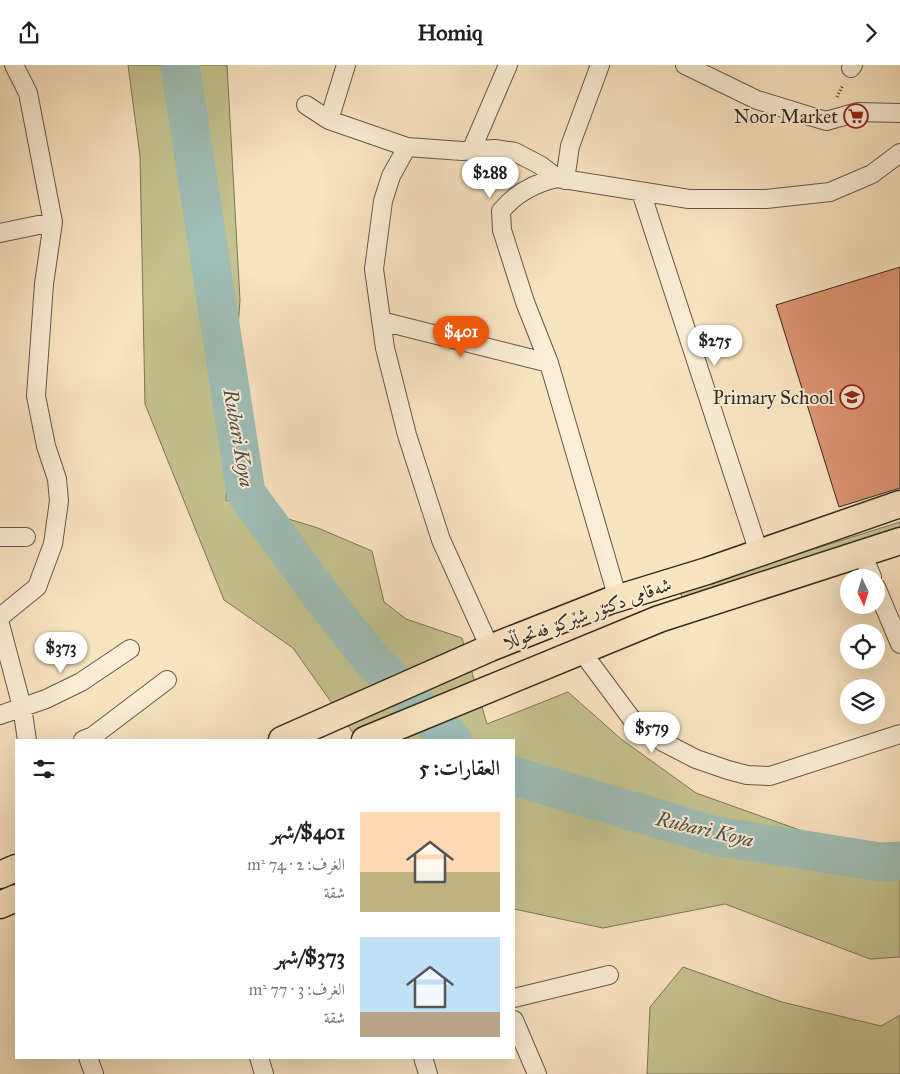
<!DOCTYPE html>
<html lang="ar">
<head>
<meta charset="utf-8">
<style>
  body { margin:0; font-family:"IM FELL Great Primer",Amiri,serif; background:#f6f6f6; color:#222; direction:rtl; height:100vh; display:flex; flex-direction:column; font-size:19px; white-space:nowrap }
  * { box-sizing:border-box; margin:0 }
  p { font-size:16px; color:#767676 }
  .icon { flex:none; width:28px; height:28px; fill:none; stroke:currentColor; stroke-width:2; stroke-linecap:round; stroke-linejoin:round }
  .map { position:relative; flex:1; overflow:hidden; direction:ltr }
  .sheet { position:absolute; left:15px; top:674px; width:500px; height:320px; display:flex; flex-direction:column; background:#fff; border-radius:0px; box-shadow:0 5px 20px #0002; direction:rtl }
  .sheet>* { flex:none }
  .needle { width:32px; rotate:176deg }
  .buttons { position:absolute; left:840px; top:504px; display:grid; gap:10px }
  .buttons a { display:grid; place-items:center; width:45px; height:45px; border-radius:50%; background:#fff; box-shadow:0 5px 20px #0002; font-size:25px }
  .price { position:absolute; translate:-50% -42px; padding:0 11px; border-radius:18px; background:#fff; color:#222; font-size:16px; line-height:32px; filter:drop-shadow(0 1px 2px #0008) }
  .price::after { content:''; position:absolute; left:50%; top:30px; width:15px; height:11px; margin-left:-8px; background:inherit; clip-path:polygon(0 0,100% 0,50% 100%) }
  .price.active { background:#ea580c; color:#fff }
  ul { padding:0; list-style:none }
  li { display:flex; align-items:center; gap:15px; height:125px; padding:0 15px }
  li span { display:grid; place-items:center; flex:none; width:140px; height:100px; border-radius:0px; color:#555 }
  li>.icon { margin-inline-start:auto }
  span .icon { width:60px; height:60px; fill:#fffc; stroke-width:1 }
  li b { font-size:21px }
  h2 { display:flex; justify-content:space-between; align-items:center; height:60px; padding:0 15px; font-size:21px }
  header { display:flex; justify-content:space-between; align-items:center; height:65px; padding:0 15px; background:#fff; font-size:22px; font-weight:700 }
  .map>svg:first-child { display:block }
</style>
</head>
<body>
<header><svg class="icon" aria-label="forward" viewBox="0 0 24 24"><path d="M9 5l7 7-7 7"/></svg>Homiq<svg class="icon" aria-label="share" viewBox="0 0 24 24"><path d="M12 15V3M7 8l5-5 5 5M5 13v7h14v-7"/></svg></header>
<div class="map">
<svg width="900" height="1009" viewBox="0 0 900 1009">
  <rect width="100%" height="100%" fill="#f9e4c0"/>
  <filter id="stains"><feTurbulence type="fractalNoise" baseFrequency=".004" numOctaves="4"/><feColorMatrix values="0 0 0 0 .2 0 0 0 0 .09 0 0 0 0 .02 0 0 0 .5 -.17"/></filter>
  <radialGradient id="worn" r=".72"><stop offset=".6" stop-color="#630" stop-opacity="0"/><stop offset="1" stop-color="#630" stop-opacity=".3"/></radialGradient>
  <path fill="#c4c28e" stroke="#7c7658" d="M128 0H227L240 235 226 435 318 463 372 486 384 537 406 554 462 573 487 659 568 627 621 674 696 728 864 788 900 786V892L870 894 725 839 603 863 514 844V675H358L293 583 224 535 145 339 140 91Z
    M900 457V463L682 533 680 526Z
    M683 902 782 937 881 961 900 950V1009H647L650 942Z"/>
  <g fill="none" stroke-linecap="round" stroke-linejoin="round">
    <path stroke="#9ebeb6" stroke-width="39" d="M180 0 246 428 326 537 372 595 452 675
      M514 711 716 771 880 797 900 796"/>
  </g>
  <path fill="#dd9370" stroke="#342922" d="M900 202V423L839 442 776 240Z"/>
  <g fill="none" stroke-linecap="round" stroke-linejoin="round">
    <g stroke="#65584a" stroke-width="20">
      <path id="minor" d="M685 0 757 35 826 56 858 47 900 48
        M851 3 853 0
        M306 40 329 55 407 82 462 86 495 84 515 87 540 100 557 113
        M329 55 346 0
        M407 82 391 111 383 136 374 204 385 283 407 370 441 475 490 583
        M471 86 508 0
        M565 115 570 81 600 0
        M641 127 759 488
        M0 168 53 157
        M381 256 549 298
        M0 472H26
        M862 488 872 512
        M876 522 900 579
        M618 534 549 298 525 237 502 165 501 146C515 129 535 118 557 113L689 134H766L830 127 872 109 900 88
        M0 552 37 522 53 479 59 436 57 414 46 381 36 331 44 219 53 157 28 28 14 0
        M0 559 22 642 27 675
        M582 587 631 653 663 677 696 694 728 705 747 710 770 711 900 669
        M0 650 46 634 81 617 130 584
        M83 675 93 671 167 615
        M514 933 609 910
        M514 955 537 1009
        M88 992 94 1009
        M259 992 264 1009
        M423 992 428 1009"/>
    </g>
    <g stroke="#342922" stroke-width="29">
      <path id="primary" d="M282 675 490 583 609 536 707 506 900 439
        M365 675 659 554 900 476
        M0 810 16 803
        M0 840 16 833"/>
    </g>
    <path stroke="#342922" stroke-width="3" stroke-dasharray="1 2.5" stroke-linecap="butt" d="M837 32 843 20"/>
    <use href="#minor" stroke="#fbedd6" stroke-width="18"/>
    <use href="#primary" stroke="#f9e4c0" stroke-width="26"/>
  </g>
  <defs>
    <g id="supermarket-ring" transform="scale(1.25)"><circle r="9.5" fill="#fbedd6" stroke="#8f2418" stroke-width="1.5"/><path d="M-6-5.5h2.5l.6 2H6L4.5 2H-2.5L-4.4-4H-6ZM-1.5 3.2a1.3 1.3 0 1 0 .1 0ZM3 3.2a1.3 1.3 0 1 0 .1 0Z" fill="#8f2418"/></g>
    <g id="school-ring" transform="scale(1.25)"><circle r="9.5" fill="#fbedd6" stroke="#8f2418" stroke-width="1.5"/><path d="M0-5L7-2L0 1L-7-2ZM-4 1L0 2.5L4 1V4Q0 6-4 4Z" fill="#8f2418"/></g>
  </defs>
  <g fill-rule="evenodd">
    <use href="#supermarket-ring" x="856" y="51"/>
    <use href="#school-ring" x="852" y="332"/>
  </g>
  <g text-anchor="middle" stroke-width="4" stroke-linejoin="round" paint-order="stroke">
    <g font-size="19" fill="#342922" stroke="#fbedd6" text-anchor="end">
      <text x="838" y="58">Noor Market</text>
      <text x="834" y="339">Primary School</text>
    </g>
    <g font-size="19" fill="#342922" stroke="#fbedd6">
      <text transform="translate(587 548) rotate(-20)" y="7">شەقامی دکتۆر شێرکۆ فەتحوڵڵا</text>
    </g>
    <g font-size="20" font-style="italic" fill="#4e4e47" stroke="#fbedd6">
      <text transform="translate(239 373) rotate(80)" y="7">Rubari Koya</text>
      <text transform="translate(705 764) rotate(13)" y="7">Rubari Koya</text>
    </g>
  </g>
  <rect width="100%" height="100%" filter="url(#stains)"/>
  <rect width="100%" height="100%" fill="url(#worn)"/>
</svg>
<div class="buttons">
<a><svg class="needle" viewBox="-14 -14 28 28"><path d="M0-13l5 13h-10z" fill="#e53935"/><path d="M0 13l5-13h-10z" fill="#767676"/></svg></a>
<a><svg class="icon" aria-label="locate" viewBox="0 0 24 24"><circle cx="12" cy="12" r="6"/><path d="M12 2v4M12 18v4M2 12h4M18 12h4"/></svg></a>
<a><svg class="icon" aria-label="layers" viewBox="0 0 24 24"><path d="M12 4l9 5-9 5-9-5zM3 14l9 5 9-5"/></svg></a>
</div>
<b class="price" style="left:490px;top:134px">$288</b>
<b class="price active" style="left:461px;top:293px">$401</b>
<b class="price" style="left:715px;top:302px">$275</b>
<b class="price" style="left:61px;top:609px">$373</b>
<b class="price" style="left:652px;top:689px">$579</b>
<section class="sheet">
<h2>العقارات: 5<svg class="icon" aria-label="filters" viewBox="0 0 24 24"><path d="M4 7h16M4 17h16"/><circle cx="9" cy="7" r="2"/><circle cx="15" cy="17" r="2"/></svg></h2>
<ul>
<li><span style="background:linear-gradient(#ffd9b3 60%,#c2b280 0)"><svg class="icon" aria-label="home" viewBox="0 0 24 24"><path d="M3 11l9-7 9 7M6 9v11h12V9"/></svg></span><div><b>$401/شهر</b><p>الغرف: 2 · 74 m²</p><p>شقة</p></div></li>
<li><span style="background:linear-gradient(#bfe0f5 75%,#b9a48a 0)"><svg class="icon" aria-label="home" viewBox="0 0 24 24"><path d="M3 11l9-7 9 7M6 9v11h12V9"/></svg></span><div><b>$373/شهر</b><p>الغرف: 3 · 77 m²</p><p>شقة</p></div></li>
</ul>
</section>
</div>
</body>
</html>
